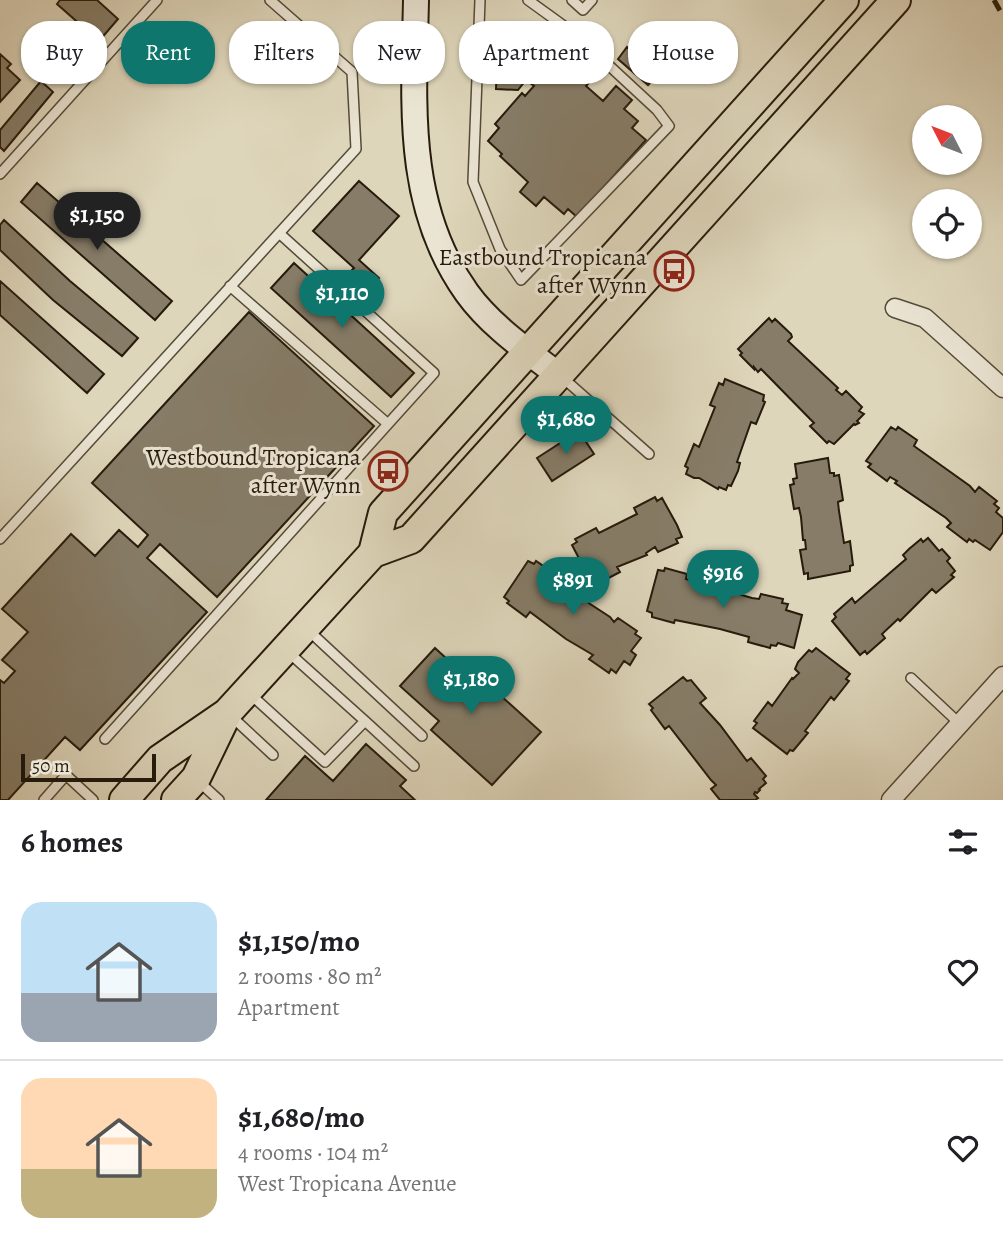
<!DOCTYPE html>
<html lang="en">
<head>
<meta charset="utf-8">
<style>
  body { margin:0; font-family:Alegreya,serif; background:#f2f2f2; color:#202124; height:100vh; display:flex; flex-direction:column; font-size:26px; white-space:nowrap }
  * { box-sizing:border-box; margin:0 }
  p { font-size:23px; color:#757577 }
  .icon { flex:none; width:38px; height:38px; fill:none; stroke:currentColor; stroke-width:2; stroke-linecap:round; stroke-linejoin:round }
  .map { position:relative; height:800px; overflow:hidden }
  .side { display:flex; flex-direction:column; background:#fff; flex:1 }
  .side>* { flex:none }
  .guide { position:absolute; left:21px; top:21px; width:962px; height:63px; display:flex; gap:14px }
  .needle { width:46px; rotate:312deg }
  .controls { position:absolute; left:912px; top:105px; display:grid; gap:14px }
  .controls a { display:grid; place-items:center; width:70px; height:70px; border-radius:50%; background:#fff; box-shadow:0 2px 5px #0004; font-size:35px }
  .scale { position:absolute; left:21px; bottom:18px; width:135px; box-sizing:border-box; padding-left:7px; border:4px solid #271b0c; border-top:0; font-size:19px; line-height:24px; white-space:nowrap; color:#271b0c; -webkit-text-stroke:5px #eae4d3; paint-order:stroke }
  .price { position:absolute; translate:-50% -60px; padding:0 16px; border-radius:24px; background:#0f766e; color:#fff; font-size:23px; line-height:46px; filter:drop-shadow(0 2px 4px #0008) }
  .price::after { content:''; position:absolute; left:50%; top:42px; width:21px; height:16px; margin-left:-10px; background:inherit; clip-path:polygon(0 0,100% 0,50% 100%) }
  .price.selected { background:#222; color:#fff }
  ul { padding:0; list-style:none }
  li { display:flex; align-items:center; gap:21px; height:175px; padding:0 21px }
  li+li { border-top:2px solid #e0e0e0 }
  li span { display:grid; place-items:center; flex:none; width:196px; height:140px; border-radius:21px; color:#555 }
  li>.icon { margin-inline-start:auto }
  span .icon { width:84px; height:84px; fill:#fffc; stroke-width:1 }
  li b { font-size:30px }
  h2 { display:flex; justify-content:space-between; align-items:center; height:84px; padding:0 21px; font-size:30px }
  .tag { padding:0 24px; border-radius:28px; background:#fff; box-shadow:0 2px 5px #0004; font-size:24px; line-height:63px }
  .tag.selected { background:#0f766e; color:#fff }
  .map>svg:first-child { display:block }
</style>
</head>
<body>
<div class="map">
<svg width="1003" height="800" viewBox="0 0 1003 800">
  <rect width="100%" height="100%" fill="#ded6bb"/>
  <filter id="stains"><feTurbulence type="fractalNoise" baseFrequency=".00286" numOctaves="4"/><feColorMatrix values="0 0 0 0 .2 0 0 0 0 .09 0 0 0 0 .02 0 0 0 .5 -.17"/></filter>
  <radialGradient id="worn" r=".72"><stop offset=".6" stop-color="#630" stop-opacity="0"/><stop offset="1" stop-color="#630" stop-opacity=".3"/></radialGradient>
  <path fill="#867c67" stroke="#271b0c" stroke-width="2" d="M60 0H97L118 19 99 41 57 4Z
    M523 29 554 58 551 61 567 76 586 55 601 69 586 86 603 101 616 86 632 100 624 109 638 121 632 128 646 140 577 217 568 209 564 214 544 197 536 206 520 192 528 182 500 156 502 154 488 141 499 128 495 124 522 93 525 96 534 86 526 80 518 90 496 89 497 64H493V45L499 38 508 45Z
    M627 47 658 74 648 85 618 59Z
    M0 54 11 64 7 68 20 80 0 102Z
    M41 81 53 92 4 151 0 147V130Z
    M359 181 399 216 359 260 379 278 367 291 348 274 354 268 313 231Z
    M37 183 172 301 155 320 21 202Z
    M4 220 70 281 138 338 122 356 53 300 0 250V225Z
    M294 263 414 373 391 397 271 288Z
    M0 281 104 374 87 393 0 315Z
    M249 312 374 426 217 597 160 544 147 558 207 612 80 750 65 737 8 800H0V680L4 683 15 671 2 660 28 632 2 609 71 534 95 556 119 530 138 547 148 535 92 483Z
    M769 318 772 322 775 319 791 334 792 337 788 341 838 388 836 390 842 395 846 391 862 407 859 411 864 414 857 421 859 423 855 425 854 424 834 444 829 441 827 443 810 426 814 423 761 369 758 372 754 367V369L740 355 742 353 738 349Z
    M725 379 764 395 763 401 765 402 756 424 751 422 737 462 740 463 738 471 731 486 728 485 726 490 719 487 718 489 699 478H694L686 474 688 468 685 466 694 444 699 447 715 407 710 405 719 383 723 385Z
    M891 427 896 430 898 427 917 440 914 446 970 486 975 492 979 487 997 501 994 504 999 508 996 512 1003 518V532L990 550 975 540 973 542 969 539 967 542 947 527 951 523 946 518 895 483 897 481 890 477 887 481 868 467 871 464 866 461Z
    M579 431 594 454 552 481 537 458Z
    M828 458 830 473H834V476L839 475 843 500 838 502 839 511 844 543 850 541 853 565 850 566V571L808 579V573L804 574 800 550 806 549 805 540H803L801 517 799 508 794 509 790 485 794 484 793 479 797 478 795 464Z
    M655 497 657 501 662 498 677 525 682 537 676 539 678 543 658 552 655 547 646 553 647 555 617 567 620 572 599 583 597 581 592 583 572 545 577 542 575 539 596 528 599 533 637 514 634 508Z
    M928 538 939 551 942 549 950 558 947 561 955 571 951 575 954 577 936 593 932 589 900 621 898 619 882 634 885 638 867 654 865 651 860 655 832 621 836 617 834 614 852 598 855 603 906 559 903 555 909 549 921 539 923 542Z
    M528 561 534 564 536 561 555 574 552 579 610 617 614 622 618 618 637 631 635 634 641 638 631 651 636 655 630 665 624 661 616 673 611 669 609 673 589 659 593 655 566 639 530 612 526 617 507 603 509 601 504 597Z
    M665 568 687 574 686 579 752 598 759 599 761 594 783 599 782 603 788 604 786 610 802 615 794 648 778 643 776 646 771 645 770 648 748 642 749 637 720 629 675 620 674 623 652 617V613L647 611 658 570 664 571Z
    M435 648 473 683 479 676 541 732 492 785 431 730 439 721 400 686Z
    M816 648 850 674 846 679 849 681 834 700 831 697 805 731 808 733 793 751 790 750 787 754 753 728 757 723 754 721 768 702 772 706 792 678 793 679 799 673 795 669 798 662 809 650 812 652Z
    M683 677 687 681 691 680 706 698 700 703 720 725 747 761 751 758 766 776 763 779 766 783 759 789 760 790 757 793 755 792 754 794 758 798 755 800H720L711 789 716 785 711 780 669 726 665 729 651 710 653 708 649 704Z
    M366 744 406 780 400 786 415 800H266L305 756 333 781Z"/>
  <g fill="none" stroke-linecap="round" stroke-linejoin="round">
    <g stroke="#554a38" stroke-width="12">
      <path id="lane" d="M480 0 473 182 500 249 521 280 669 126 657 110 575 34 528 0
        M572 0 583 10 592 0
        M0 174 157 0
        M230 286 388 424 434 373 279 233
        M562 377 649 454
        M0 539 356 149 352 72 270 0
        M308 630 422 736
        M911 678 960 724
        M249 693 325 762 365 721 287 651
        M231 716 273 755
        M365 721 414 766
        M105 739 388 424
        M197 780 219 800
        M44 800 66 775 93 800"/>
    </g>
    <g stroke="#554a38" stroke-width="21">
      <path id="street" d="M895 308 925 318 1003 388
        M891 800 1003 676"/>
    </g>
    <g stroke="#271b0c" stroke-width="28">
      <path id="secondary" d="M416 0C414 101 404 205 467 293 490 325 526 350 557 374"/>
    </g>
    <g stroke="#271b0c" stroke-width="32">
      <path id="primary" d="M373 553 383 513 844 0
        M124 800 160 759 227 713 373 553 411 539 896 0
        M176 800 196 778 226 716"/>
    </g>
    <use href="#lane" stroke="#eae4d3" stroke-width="9"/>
    <use href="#street" stroke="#eae4d3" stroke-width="18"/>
    <use href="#secondary" stroke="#eae4d3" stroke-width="24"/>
    <use href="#primary" stroke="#ded6bb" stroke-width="28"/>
    <path stroke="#271b0c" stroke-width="5" stroke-dasharray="12 12" stroke-linecap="butt" d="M994 0 1003 16"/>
  </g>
  <defs>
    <g id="bus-ring" transform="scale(2.0125)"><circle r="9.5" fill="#eae4d3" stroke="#8f2418" stroke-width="1.5"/><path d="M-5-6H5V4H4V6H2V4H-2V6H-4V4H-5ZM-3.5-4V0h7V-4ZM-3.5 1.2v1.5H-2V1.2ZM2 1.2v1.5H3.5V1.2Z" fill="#8f2418"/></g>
  </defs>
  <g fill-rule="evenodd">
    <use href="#bus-ring" x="674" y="271"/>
    <use href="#bus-ring" x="388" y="471"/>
  </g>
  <g text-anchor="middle" stroke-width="6" stroke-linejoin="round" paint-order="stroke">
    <g font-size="24" fill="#271b0c" stroke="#eae4d3" text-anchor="end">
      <text x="647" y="265">Eastbound Tropicana<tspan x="647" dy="28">after Wynn</tspan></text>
      <text x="361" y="465">Westbound Tropicana<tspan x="361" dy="28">after Wynn</tspan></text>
    </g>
  </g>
  <rect width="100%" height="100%" filter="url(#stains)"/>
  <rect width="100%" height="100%" fill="url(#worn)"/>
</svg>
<div class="controls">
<a><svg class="needle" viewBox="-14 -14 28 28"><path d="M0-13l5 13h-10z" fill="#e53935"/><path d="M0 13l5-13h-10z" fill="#757577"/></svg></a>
<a><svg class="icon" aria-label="locate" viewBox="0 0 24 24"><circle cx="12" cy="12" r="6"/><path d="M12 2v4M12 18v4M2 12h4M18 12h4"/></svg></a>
</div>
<div class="scale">50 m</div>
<b class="price selected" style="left:97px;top:252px">$1,150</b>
<b class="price" style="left:342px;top:330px">$1,110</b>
<b class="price" style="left:566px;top:456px">$1,680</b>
<b class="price" style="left:723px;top:610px">$916</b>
<b class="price" style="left:573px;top:617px">$891</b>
<b class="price" style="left:471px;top:716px">$1,180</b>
<div class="guide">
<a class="tag">Buy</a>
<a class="tag selected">Rent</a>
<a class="tag">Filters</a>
<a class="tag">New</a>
<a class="tag">Apartment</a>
<a class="tag">House</a>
</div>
</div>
<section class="side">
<h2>6 homes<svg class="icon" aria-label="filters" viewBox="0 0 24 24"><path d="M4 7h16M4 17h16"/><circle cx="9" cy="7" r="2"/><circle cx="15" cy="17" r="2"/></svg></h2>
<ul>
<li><span style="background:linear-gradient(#bfe0f5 65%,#9aa5b1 0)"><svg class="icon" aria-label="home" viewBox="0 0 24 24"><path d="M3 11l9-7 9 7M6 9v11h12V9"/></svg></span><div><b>$1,150/mo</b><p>2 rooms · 80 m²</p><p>Apartment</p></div><svg class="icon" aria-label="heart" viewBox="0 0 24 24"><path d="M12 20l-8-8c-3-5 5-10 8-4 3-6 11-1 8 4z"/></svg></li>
<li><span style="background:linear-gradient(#ffd9b3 65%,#c2b280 0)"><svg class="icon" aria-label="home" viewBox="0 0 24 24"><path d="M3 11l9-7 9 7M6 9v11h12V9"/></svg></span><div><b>$1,680/mo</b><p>4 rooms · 104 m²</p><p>West Tropicana Avenue</p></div><svg class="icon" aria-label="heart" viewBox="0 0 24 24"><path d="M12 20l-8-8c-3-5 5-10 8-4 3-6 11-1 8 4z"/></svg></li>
</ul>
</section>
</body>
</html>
